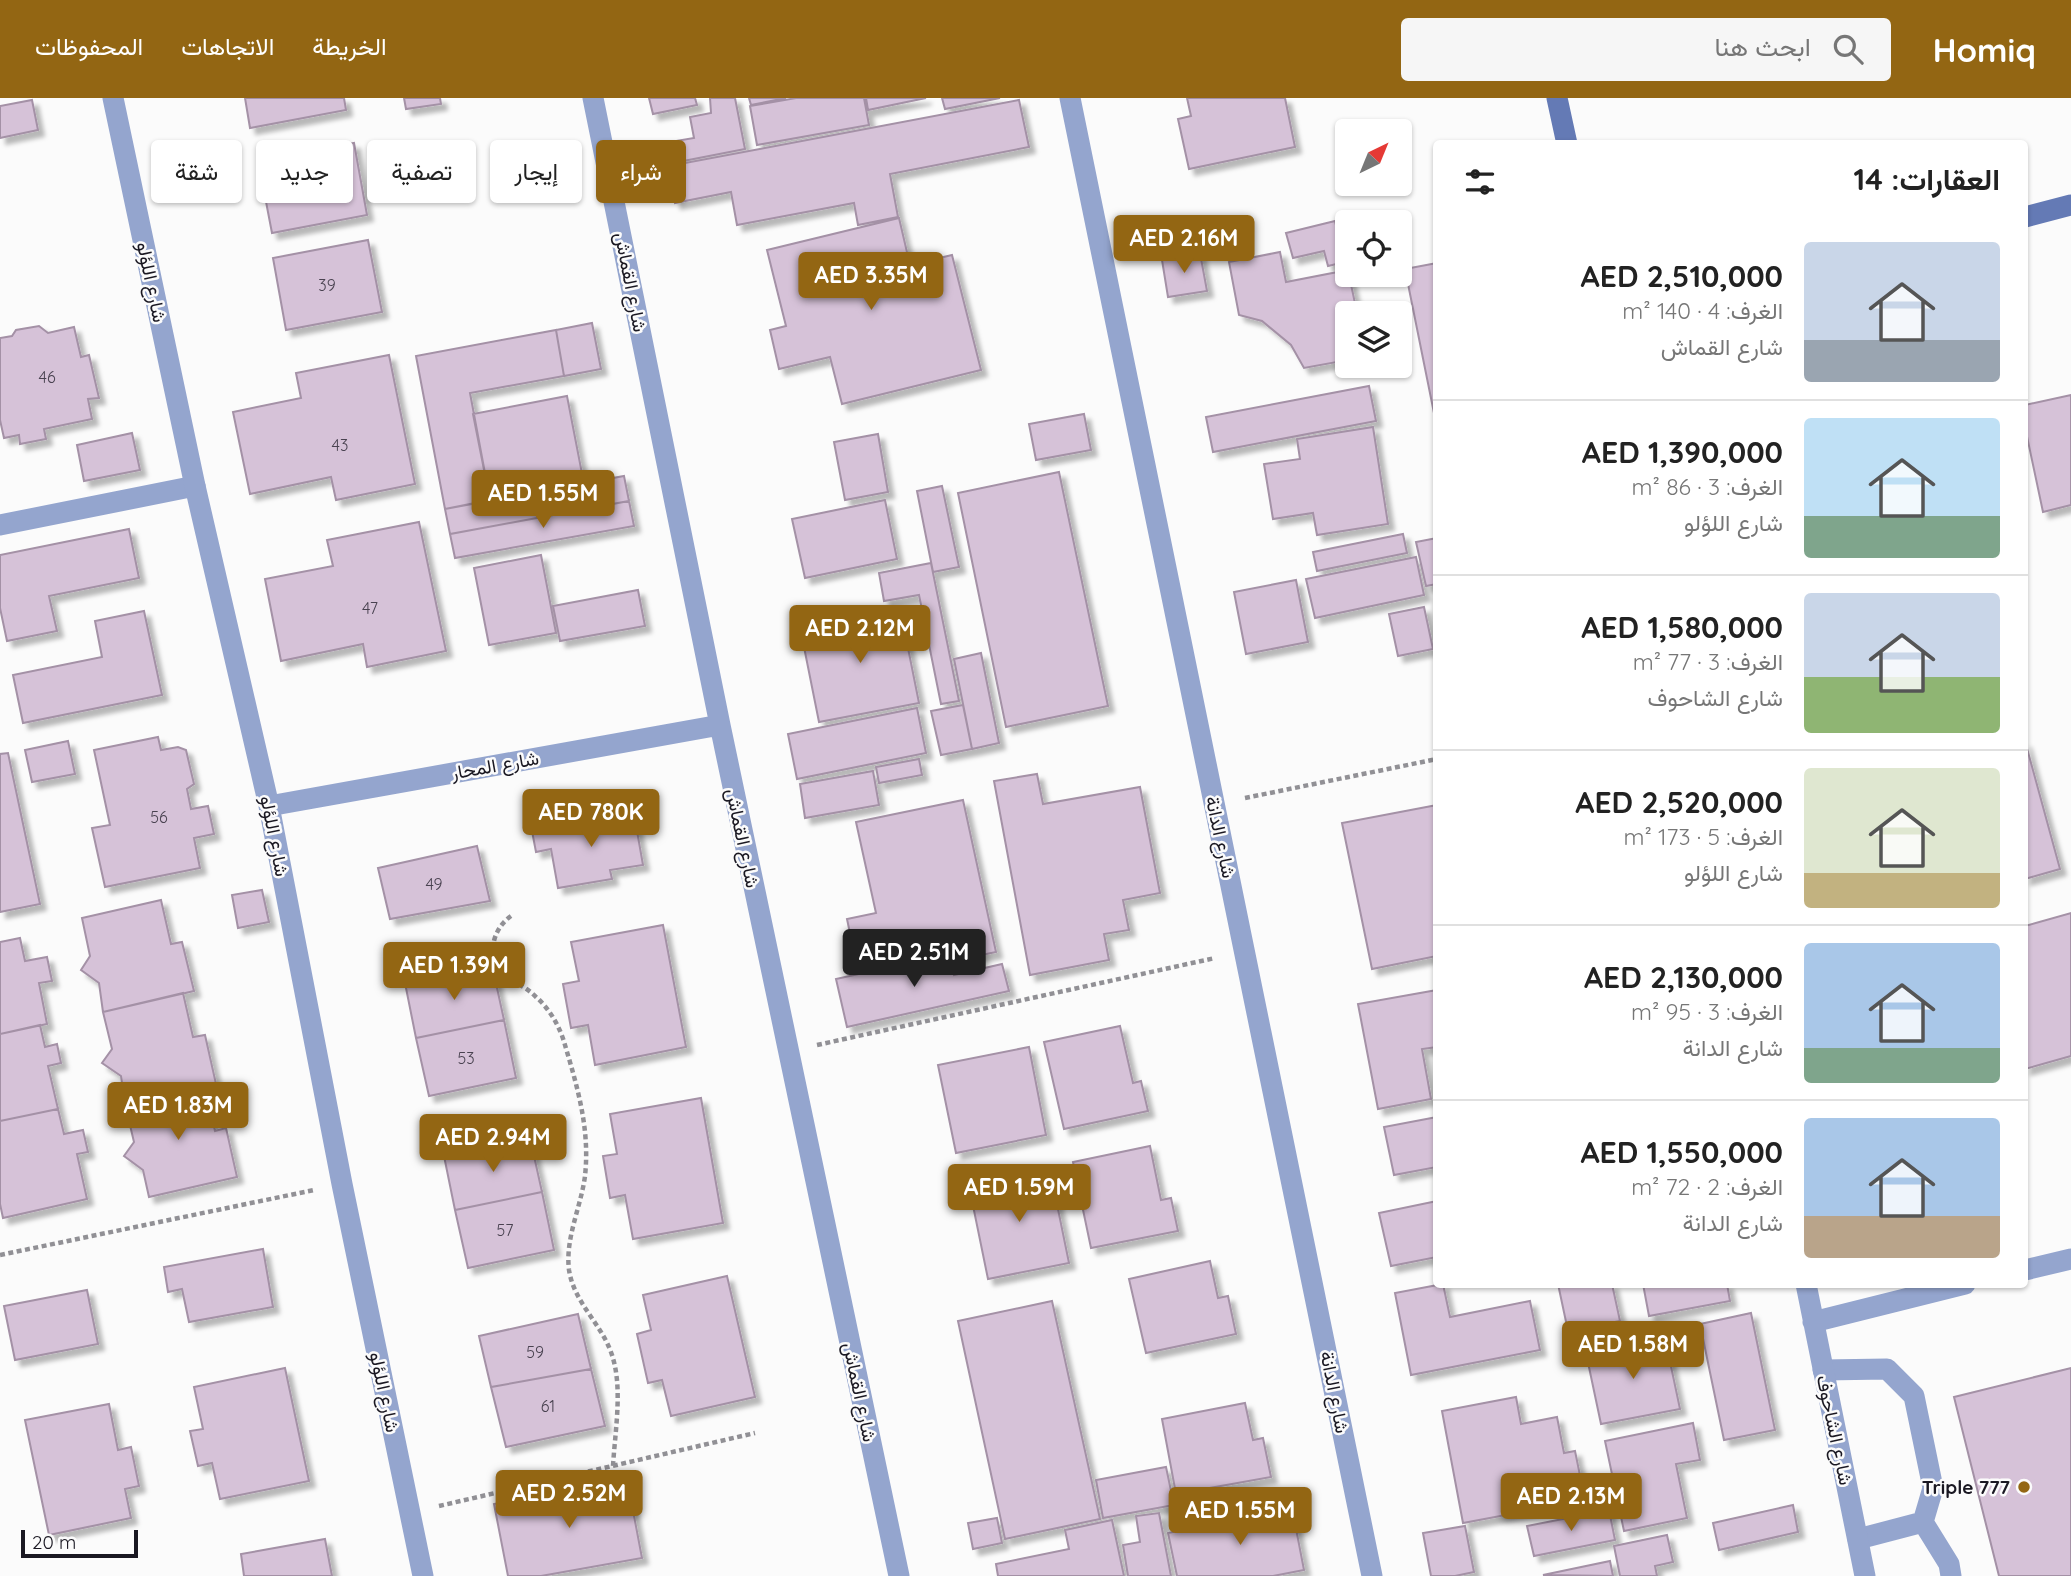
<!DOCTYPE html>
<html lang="ar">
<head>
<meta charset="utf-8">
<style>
  body { margin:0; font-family:Quicksand,Vazirmatn,sans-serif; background:#f6f6f6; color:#222; direction:rtl; height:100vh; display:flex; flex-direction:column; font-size:26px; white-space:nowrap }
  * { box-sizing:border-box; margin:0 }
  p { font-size:23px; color:#767676 }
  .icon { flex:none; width:38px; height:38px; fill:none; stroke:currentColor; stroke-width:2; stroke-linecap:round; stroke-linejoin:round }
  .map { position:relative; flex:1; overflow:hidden; direction:ltr }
  .side { position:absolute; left:1433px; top:42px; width:595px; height:1148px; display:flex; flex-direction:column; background:#fff; border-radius:7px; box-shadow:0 2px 5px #0004; direction:rtl }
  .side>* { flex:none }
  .guide { position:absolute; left:21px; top:42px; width:665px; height:63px; direction:rtl; display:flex; gap:14px }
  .needle { width:46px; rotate:43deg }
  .controls { position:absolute; left:1335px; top:21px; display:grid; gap:14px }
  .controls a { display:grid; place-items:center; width:77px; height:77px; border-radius:7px; background:#fff; box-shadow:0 2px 5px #0004; font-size:35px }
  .scale { position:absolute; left:21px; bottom:18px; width:117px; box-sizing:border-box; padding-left:7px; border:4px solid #1a1822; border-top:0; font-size:19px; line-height:24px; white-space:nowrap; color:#1a1822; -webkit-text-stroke:5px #fbfbfb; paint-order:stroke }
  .price { position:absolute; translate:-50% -60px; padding:0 16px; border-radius:7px; background:#936613; color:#fff; font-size:23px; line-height:46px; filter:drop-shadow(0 2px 4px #0008) }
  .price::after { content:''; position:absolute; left:50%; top:42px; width:21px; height:16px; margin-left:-10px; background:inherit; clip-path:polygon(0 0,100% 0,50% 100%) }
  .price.on { background:#222; color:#fff }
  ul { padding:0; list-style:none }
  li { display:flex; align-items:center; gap:21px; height:175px; padding:0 28px }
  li+li { border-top:2px solid #e0e0e0 }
  li span { display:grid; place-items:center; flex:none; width:196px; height:140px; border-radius:7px; color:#555 }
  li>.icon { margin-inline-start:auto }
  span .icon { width:84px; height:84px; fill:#fffc; stroke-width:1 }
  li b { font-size:30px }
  h2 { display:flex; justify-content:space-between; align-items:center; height:84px; padding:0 28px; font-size:30px }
  .chip { padding:0 24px; border-radius:7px; background:#fff; box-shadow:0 2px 5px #0004; font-size:24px; line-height:63px }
  .chip.on { background:#936613; color:#fff }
  header { display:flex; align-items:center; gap:42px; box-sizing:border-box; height:98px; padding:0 35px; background:#936613; color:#fff }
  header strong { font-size:33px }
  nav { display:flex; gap:38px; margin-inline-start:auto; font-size:24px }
  .search { width:490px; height:63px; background:#f6f6f6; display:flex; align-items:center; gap:18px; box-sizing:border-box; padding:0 24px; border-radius:7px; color:#767676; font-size:26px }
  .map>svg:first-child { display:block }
</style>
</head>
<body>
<header>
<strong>Homiq</strong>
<div class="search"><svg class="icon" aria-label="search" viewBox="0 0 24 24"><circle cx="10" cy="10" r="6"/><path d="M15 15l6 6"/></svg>ابحث هنا</div>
<nav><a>الخريطة</a><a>الاتجاهات</a><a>المحفوظات</a></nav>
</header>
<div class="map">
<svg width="2071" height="1478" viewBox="0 0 2071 1478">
  <defs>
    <filter id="shadow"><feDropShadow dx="6" dy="6" stdDeviation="2" flood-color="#0004"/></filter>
  </defs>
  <rect width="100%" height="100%" fill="#fbfbfb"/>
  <path fill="#d6c2d8" stroke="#a491a6" stroke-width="2" filter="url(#shadow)" d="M245 0H344L346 12 250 30Z
    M404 0H440L441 6 406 11Z
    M649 0H695L697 7 653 16Z
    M710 0H735L745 51 668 66 664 45 694 40 690 19 711 15Z
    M749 0H786L751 7Z
    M796 0H864L869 27 757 47 750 8Z
    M866 0H926L868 12Z
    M942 0H1000L945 11Z
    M1187 0H1285L1295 49 1189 71 1178 21 1191 18Z
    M32 2 38 32 0 40V8Z
    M1019 2 1029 49 890 76 898 119 858 127 854 105 737 127 731 94 675 105 669 68Z
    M354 45 367 117 272 135 258 62Z
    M899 120 910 167 952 157 981 272 842 306 830 259 779 271 770 232 786 228 767 152Z
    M1335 123 1345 164 1328 168 1324 153 1293 160 1286 135Z
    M368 142 382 214 286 232 273 160Z
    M1280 154 1286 184 1348 172 1357 215H1348V262L1304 270 1291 247 1262 223 1239 217 1229 164Z
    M1200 155 1207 193 1168 199 1162 162Z
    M1437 165V330L1405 171Z
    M592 225 601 271 564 278 556 232Z
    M39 228 48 235 74 229 81 259 89 257 99 300 88 301 92 321 44 331 46 341 20 346 19 337 4 340 0 322V240L12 238 16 232Z
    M556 232 564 278 470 295 490 402 445 411 416 258Z
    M389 257 415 386 336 402 331 379 250 396 233 314 301 300 296 275Z
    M1369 288 1376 323 1213 354 1206 319Z
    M2071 297V407L2043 414 2025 329V307Z
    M567 298 584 386 490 402 473 316Z
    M1084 316 1091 352 1036 362 1029 326Z
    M1373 329 1388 426 1317 437 1313 415 1273 421 1264 366 1300 361 1297 341Z
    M132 335 140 372 84 383 77 347Z
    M878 336 888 394 845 402 834 344Z
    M1059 374 1108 608 1006 629 958 395Z
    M624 378 629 403 450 436 445 411Z
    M942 388 959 469 933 474 917 393Z
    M885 402 897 461 805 480 792 421Z
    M629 403 634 428 455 460 450 436Z
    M419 424 446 553 367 569 363 546 281 563 265 481 333 468 327 442Z
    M129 431 139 480 49 498 57 533 7 543 0 510V457Z
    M1403 436 1407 455 1317 473 1313 454Z
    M1437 440V486L1426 488 1416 444Z
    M541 457 556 535 489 547 474 470Z
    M1416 459 1424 497 1315 520 1306 481Z
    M931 465 959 603 941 606 919 497 884 503 879 475Z
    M1296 482 1308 544 1246 556 1234 494Z
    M638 492 645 528 560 543 553 508Z
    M1424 509 1433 551 1398 558 1389 516Z
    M900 510 919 605 819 624 800 529Z
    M144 513 162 597 23 625 13 577 102 559 95 523Z
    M981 555 999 645 972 651 954 561Z
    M963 607 972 651 941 657 931 613Z
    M917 610 926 655 797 681 788 636Z
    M158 639 161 652 178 649 186 652 194 686 187 691 191 711 208 708 214 736 194 740 200 770 105 789 92 730 110 727 94 652Z
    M68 643 75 676 32 684 25 652Z
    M2025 643 2060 771 2025 781Z
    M8 655 40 806 0 814V656Z
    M919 661 922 677 879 685 876 669Z
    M873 673 879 707 805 720 800 686Z
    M1037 676 1043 706 1140 689 1160 795 1123 802 1129 832 1104 836 1109 862 1030 877 994 683Z
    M963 702 996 854 953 863 949 844 856 864 847 821 876 815 856 724Z
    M1437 707V858L1372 871 1342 725Z
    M634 716 643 767 610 772 612 781 558 790 551 751 536 754 532 733Z
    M477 748 490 803 390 821 378 770Z
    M262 792 269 824 238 830 232 797Z
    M161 802 171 846 182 844 194 893 103 914 99 885 81 872 90 858 82 820Z
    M2071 815V958L2025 971V828Z
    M663 827 686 949 595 967 588 927 571 930 563 886 579 883 571 844Z
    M20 840 25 863 47 859 52 883 39 885 47 926 0 936V844Z
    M949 856 954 877 1002 866 1009 893 847 929 836 881Z
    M492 867 504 922 416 940 405 885Z
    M1437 892V949L1422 951 1431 1001 1378 1011 1358 906Z
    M183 895 193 939 205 937 216 986 125 1006 121 978 102 965 112 951 103 914Z
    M504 922 516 980 429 998 416 940Z
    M40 927 45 949 57 946 61 965 48 968 58 1011 0 1023V936Z
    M1120 928 1133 985 1141 983 1148 1013 1064 1031 1044 944Z
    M1029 949 1046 1037 956 1055 938 967Z
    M205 988 215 1033 226 1030 237 1079 149 1099 143 1072 124 1058 134 1044 125 1006Z
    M701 1000 723 1125 633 1141 625 1097 610 1100 603 1058 617 1056 610 1016Z
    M58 1011 64 1036 83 1032 88 1054 77 1056 87 1101 3 1120 0 1106V1023Z
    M1437 1019V1069L1394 1077 1384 1029Z
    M530 1040 542 1094 455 1112 444 1058Z
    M1150 1048 1161 1102 1171 1100 1178 1133 1091 1150 1073 1064Z
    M1050 1072 1069 1165 988 1181 969 1088Z
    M542 1094 554 1152 468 1170 455 1112Z
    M1437 1103V1159L1391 1168 1379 1115Z
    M263 1151 273 1209 189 1224 182 1191 168 1194 164 1169Z
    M1210 1163 1218 1200 1228 1198 1236 1236 1146 1255 1129 1181Z
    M727 1178 755 1299 671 1318 662 1282 648 1285 637 1236 651 1232 643 1197Z
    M1443 1186 1450 1219 1530 1203 1540 1252 1411 1277 1395 1195Z
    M1558 1186H1612L1620 1223 1568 1233Z
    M1643 1186H1727L1730 1203 1649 1218Z
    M87 1192 98 1246 15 1262 4 1208Z
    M1052 1203 1100 1421 1005 1441 958 1223Z
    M1751 1215 1775 1332 1724 1342 1700 1226Z
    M578 1216 591 1271 491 1289 479 1238Z
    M1665 1240 1680 1311 1601 1326 1586 1255Z
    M285 1270 309 1383 220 1401 212 1365 198 1368 190 1333 203 1331 194 1289Z
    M2071 1270V1478H1999L1954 1299Z
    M591 1271 605 1328 506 1349 491 1289Z
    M1516 1299 1521 1326 1557 1319 1564 1355 1575 1353 1585 1402 1463 1425 1442 1313Z
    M1245 1305 1253 1342 1263 1340 1271 1379 1176 1396 1162 1321Z
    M109 1306 118 1352 131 1349 139 1388 125 1391 131 1420 49 1437 25 1322Z
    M1693 1325 1700 1362 1676 1366 1687 1420 1624 1433 1605 1343Z
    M1166 1369 1174 1407 1103 1420 1096 1382Z
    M627 1381 642 1460 541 1478H508L494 1406Z
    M1793 1407 1798 1434 1719 1452 1713 1425Z
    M1292 1410 1304 1472 1273 1478H1177L1168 1435Z
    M1609 1412 1615 1442 1534 1458 1527 1428Z
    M1159 1415 1171 1478H1128L1123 1447 1140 1444 1136 1418Z
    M997 1420 1002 1445 973 1451 968 1425Z
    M1112 1422 1124 1478H998L996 1466 1069 1451 1065 1432Z
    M1465 1428 1474 1474 1455 1478H1431L1423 1435Z
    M1667 1437 1673 1464 1655 1468 1657 1478H1620L1614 1448Z
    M325 1441 332 1478H244L241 1456Z
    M1610 1463 1613 1478 1543 1477Z"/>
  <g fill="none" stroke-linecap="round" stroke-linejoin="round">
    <path stroke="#919095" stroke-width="4.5" stroke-dasharray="5 3.5" stroke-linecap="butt" d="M1245 700 1437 661
      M511 818C490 833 485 864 509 880 518 886 527 890 535 898 550 911 560 929 565 947 578 991 590 1032 585 1078 581 1109 565 1140 569 1172 574 1205 602 1226 612 1257 623 1290 615 1333 613 1368
      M817 947 1215 860
      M0 1157 314 1092
      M439 1408 755 1335"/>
    <path stroke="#94a5ce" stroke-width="21" d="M0 427 195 388
      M1823 1272 1887 1271 1914 1298 1933 1390 1923 1424 1858 1441
      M1923 1424 1949 1466 1951 1478"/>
    <path stroke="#94a5ce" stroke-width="21" d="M113 0 195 388 269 708 342 1086 423 1478
      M593 0 720 627 899 1478
      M1070 0 1372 1478
      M269 708 720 627
      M2025 1172 2071 1161
      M1806 1186 1865 1478
      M1813 1224 1965 1186"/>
    <path stroke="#647ab5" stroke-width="21" d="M1557 0 1567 46
      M2025 119 2071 107"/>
  </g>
  <circle fill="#936613" stroke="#fbfbfb" stroke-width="2.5" cx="2024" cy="1389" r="7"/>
  <g text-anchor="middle" stroke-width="5" stroke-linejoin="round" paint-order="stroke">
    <g font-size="16" fill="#494250">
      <text x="327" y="193">39</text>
      <text x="47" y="285">46</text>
      <text x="340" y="353">43</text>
      <text x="370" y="516">47</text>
      <text x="159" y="725">56</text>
      <text x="434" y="792">49</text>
      <text x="466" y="966">53</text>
      <text x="505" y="1138">57</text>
      <text x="535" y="1260">59</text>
      <text x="548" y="1314">61</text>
    </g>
    <g font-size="19" fill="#1a1822" stroke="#fbfbfb">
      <text transform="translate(152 184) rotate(78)" y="7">شارع اللؤلو</text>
      <text transform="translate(631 184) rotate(79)" y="7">شارع القماش</text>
      <text transform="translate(495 667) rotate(-10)" y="7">شارع المحار</text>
      <text transform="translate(275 738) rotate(79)" y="7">شارع اللؤلو</text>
      <text transform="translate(1221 739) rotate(78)" y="7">شارع الدانة</text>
      <text transform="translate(743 740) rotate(78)" y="7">شارع القماش</text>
      <text transform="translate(385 1294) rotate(78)" y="7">شارع اللؤلو</text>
      <text transform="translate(860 1294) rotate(78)" y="7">شارع القماش</text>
      <text transform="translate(1335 1294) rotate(79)" y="7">شارع الدانة</text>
      <text transform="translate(1835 1332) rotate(78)" y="7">شارع الشاحوف</text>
    </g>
    <g font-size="19" font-weight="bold" fill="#1a1822" stroke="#fbfbfb" text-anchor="end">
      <text x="2010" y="1396">Triple 777</text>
    </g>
  </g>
</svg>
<div class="controls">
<a><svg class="needle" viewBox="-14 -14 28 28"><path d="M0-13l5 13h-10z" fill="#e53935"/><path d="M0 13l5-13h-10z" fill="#767676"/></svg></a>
<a><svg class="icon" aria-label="locate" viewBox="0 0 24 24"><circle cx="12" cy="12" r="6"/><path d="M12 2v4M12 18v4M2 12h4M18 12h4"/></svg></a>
<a><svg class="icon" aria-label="layers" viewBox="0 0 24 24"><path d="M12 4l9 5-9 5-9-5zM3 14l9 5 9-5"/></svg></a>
</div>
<div class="scale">20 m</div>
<b class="price" style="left:1184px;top:177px">AED 2.16M</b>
<b class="price" style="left:871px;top:214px">AED 3.35M</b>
<b class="price" style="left:543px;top:432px">AED 1.55M</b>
<b class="price" style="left:860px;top:567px">AED 2.12M</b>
<b class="price" style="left:591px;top:751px">AED 780K</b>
<b class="price on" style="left:914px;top:891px">AED 2.51M</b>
<b class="price" style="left:454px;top:904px">AED 1.39M</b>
<b class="price" style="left:178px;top:1044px">AED 1.83M</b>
<b class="price" style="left:493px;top:1076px">AED 2.94M</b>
<b class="price" style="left:1019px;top:1126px">AED 1.59M</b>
<b class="price" style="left:1633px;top:1283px">AED 1.58M</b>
<b class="price" style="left:569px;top:1432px">AED 2.52M</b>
<b class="price" style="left:1571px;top:1435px">AED 2.13M</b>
<b class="price" style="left:1240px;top:1449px">AED 1.55M</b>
<div class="guide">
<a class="chip on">شراء</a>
<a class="chip">إيجار</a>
<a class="chip">تصفية</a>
<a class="chip">جديد</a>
<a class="chip">شقة</a>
</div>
<section class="side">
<h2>العقارات: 14<svg class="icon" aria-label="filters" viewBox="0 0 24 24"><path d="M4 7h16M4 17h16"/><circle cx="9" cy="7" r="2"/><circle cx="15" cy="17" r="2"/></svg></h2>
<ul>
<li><span style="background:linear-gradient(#c9d6e8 70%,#9aa5b1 0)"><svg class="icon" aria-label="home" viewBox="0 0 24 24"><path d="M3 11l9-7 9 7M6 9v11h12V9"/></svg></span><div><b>AED 2,510,000</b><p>الغرف: 4 · 140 m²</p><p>شارع القماش</p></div></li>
<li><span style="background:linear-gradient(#bfe0f5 70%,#7fa58c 0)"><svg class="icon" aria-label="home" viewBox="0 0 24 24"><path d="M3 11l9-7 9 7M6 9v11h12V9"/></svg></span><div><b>AED 1,390,000</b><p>الغرف: 3 · 86 m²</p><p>شارع اللؤلو</p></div></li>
<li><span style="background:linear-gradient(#c9d6e8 60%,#8fb573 0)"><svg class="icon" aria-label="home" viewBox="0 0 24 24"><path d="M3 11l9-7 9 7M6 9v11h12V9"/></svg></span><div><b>AED 1,580,000</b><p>الغرف: 3 · 77 m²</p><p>شارع الشاحوف</p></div></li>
<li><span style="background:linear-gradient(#dfe7d0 75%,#c2b280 0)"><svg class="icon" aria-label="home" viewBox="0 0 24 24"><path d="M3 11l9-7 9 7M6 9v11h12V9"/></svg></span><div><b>AED 2,520,000</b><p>الغرف: 5 · 173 m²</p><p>شارع اللؤلو</p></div></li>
<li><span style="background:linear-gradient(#a9c7e8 75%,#7fa58c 0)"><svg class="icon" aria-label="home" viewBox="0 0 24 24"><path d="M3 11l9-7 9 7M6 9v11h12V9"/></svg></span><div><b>AED 2,130,000</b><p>الغرف: 3 · 95 m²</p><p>شارع الدانة</p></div></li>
<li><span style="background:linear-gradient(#a9c7e8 70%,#b9a48a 0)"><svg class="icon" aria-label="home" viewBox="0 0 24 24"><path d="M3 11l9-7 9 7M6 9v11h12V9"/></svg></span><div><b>AED 1,550,000</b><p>الغرف: 2 · 72 m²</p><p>شارع الدانة</p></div></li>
</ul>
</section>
</div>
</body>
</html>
